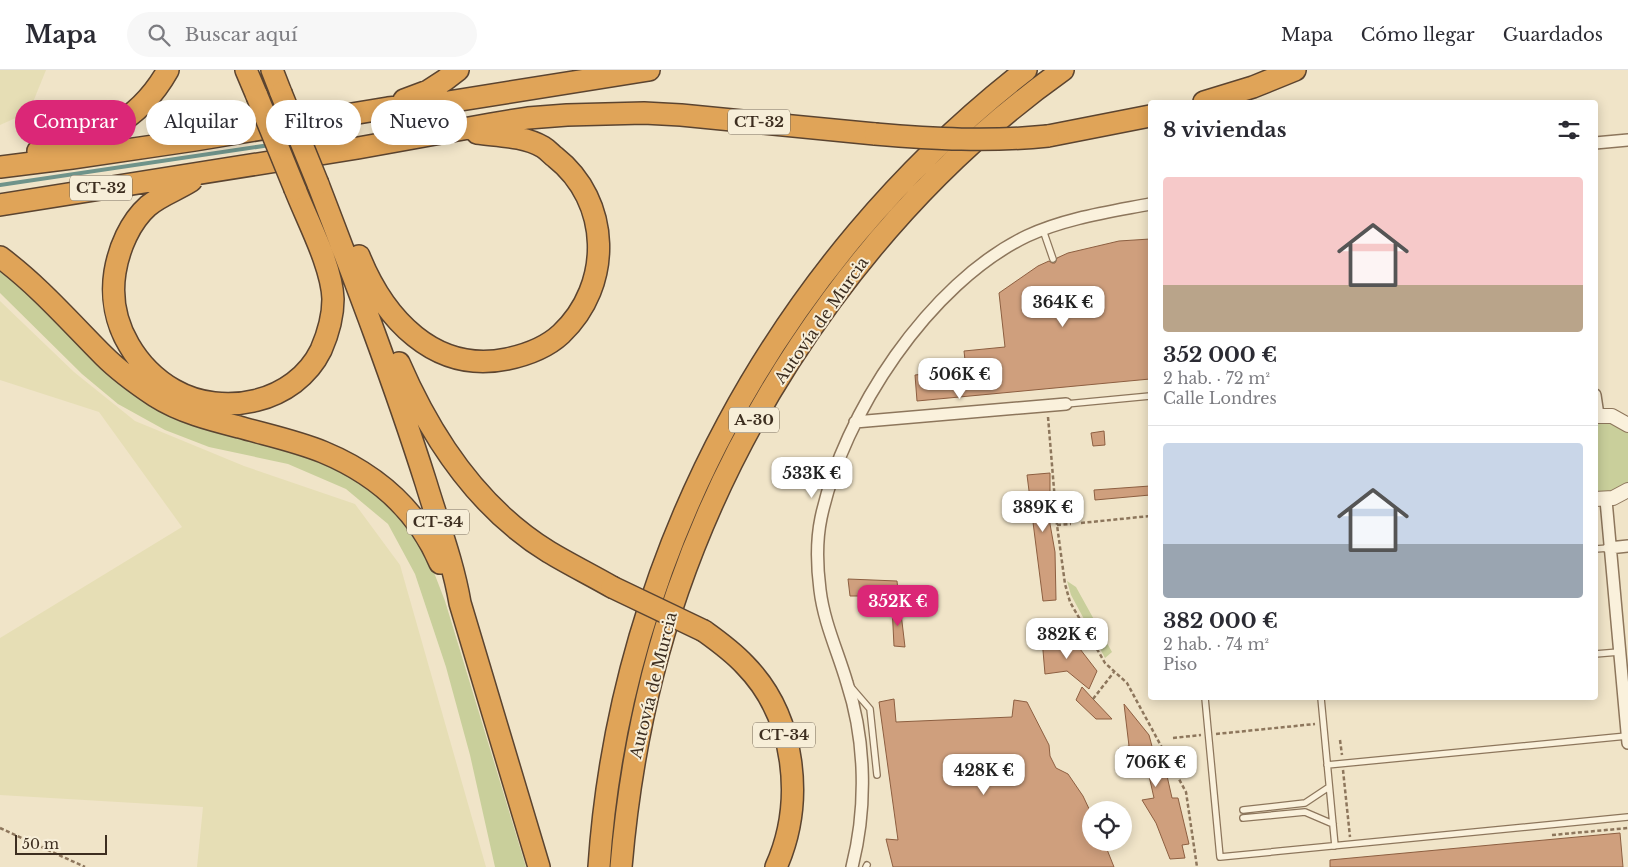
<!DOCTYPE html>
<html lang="es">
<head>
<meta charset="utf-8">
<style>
  body { margin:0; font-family:"Libre Baskerville",serif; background:#f7f7f7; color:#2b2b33; height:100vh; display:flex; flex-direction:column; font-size:19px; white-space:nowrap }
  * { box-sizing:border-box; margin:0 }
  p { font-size:16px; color:#7c7c81 }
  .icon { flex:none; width:28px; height:28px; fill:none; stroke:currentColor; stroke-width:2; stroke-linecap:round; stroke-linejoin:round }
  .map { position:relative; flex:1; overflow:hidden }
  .drawer { position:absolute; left:1148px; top:30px; width:450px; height:600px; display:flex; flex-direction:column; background:#fff; border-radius:5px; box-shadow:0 2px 12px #0003 }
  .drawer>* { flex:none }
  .banner { position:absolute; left:15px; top:30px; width:475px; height:45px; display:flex; gap:10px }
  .buttons { position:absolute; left:1082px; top:731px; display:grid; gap:10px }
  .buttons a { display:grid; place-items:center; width:50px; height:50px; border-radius:50%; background:#fff; box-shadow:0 2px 12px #0003; font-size:25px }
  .scale { position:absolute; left:15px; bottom:12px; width:92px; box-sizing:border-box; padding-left:5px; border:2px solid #3d2e20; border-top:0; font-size:14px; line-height:18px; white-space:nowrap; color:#3d2e20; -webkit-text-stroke:4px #f7eed8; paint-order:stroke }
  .price { position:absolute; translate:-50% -42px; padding:0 11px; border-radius:10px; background:#fff; color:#222; font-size:16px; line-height:32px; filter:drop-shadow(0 1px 2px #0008) }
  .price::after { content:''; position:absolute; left:50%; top:30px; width:15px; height:11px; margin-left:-8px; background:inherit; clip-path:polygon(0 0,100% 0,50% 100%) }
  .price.on { background:#db2777; color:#fff }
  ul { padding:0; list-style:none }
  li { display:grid; align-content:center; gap:10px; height:265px; padding:0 15px }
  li+li { border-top:1px solid #e1e1e2 }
  li span { display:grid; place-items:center; height:155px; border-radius:5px; color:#555 }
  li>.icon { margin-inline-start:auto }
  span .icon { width:90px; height:90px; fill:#fffc; stroke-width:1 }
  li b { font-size:21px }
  h2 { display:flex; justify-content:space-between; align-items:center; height:60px; padding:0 15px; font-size:21px }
  .pill { padding:0 18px; border-radius:22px; background:#fff; box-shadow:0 2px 12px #0003; font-size:18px; line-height:45px }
  .pill.on { background:#db2777; color:#fff }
  header { display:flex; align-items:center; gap:30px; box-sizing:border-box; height:70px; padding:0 25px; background:#fff; border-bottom:1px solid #e1e1e2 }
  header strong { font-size:24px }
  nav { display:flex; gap:28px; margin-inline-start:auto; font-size:18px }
  .search { width:350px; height:45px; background:#f7f7f7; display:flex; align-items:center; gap:12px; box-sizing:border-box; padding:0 18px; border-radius:28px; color:#7c7c81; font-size:19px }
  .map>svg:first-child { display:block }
</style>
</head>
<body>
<header>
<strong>Mapa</strong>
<div class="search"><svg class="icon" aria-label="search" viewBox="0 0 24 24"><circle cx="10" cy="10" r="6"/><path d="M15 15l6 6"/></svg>Buscar aquí</div>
<nav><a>Mapa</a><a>Cómo llegar</a><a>Guardados</a></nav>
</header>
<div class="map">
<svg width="1628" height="797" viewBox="0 0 1628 797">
  <rect width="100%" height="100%" fill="#f0e4c8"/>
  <path fill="#e6deb5" d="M0 0H46L29 42 0 55Z
    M0 231 74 302 135 351 244 396 355 434 400 495 486 797H197L203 737 0 725V568L182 457 99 342 0 310Z"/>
  <path fill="#c9cf9b" d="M0 198 7 203 72 267 308 385 350 404 378 424 408 453 428 487 445 531 526 797H495L470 685 446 597 415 504 388 454 346 419 288 394 209 377 165 360 118 334 82 304 0 223Z
    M1595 346 1628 355V420L1595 429Z
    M1067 511 1076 517 1112 582 1105 588 1071 525Z"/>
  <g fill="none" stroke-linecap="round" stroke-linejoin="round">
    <path stroke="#6f938a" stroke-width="4" d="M307 70 349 63
      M0 115 270 75"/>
  </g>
  <path fill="#cf9f7d" stroke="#8d5f41" d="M1150 169V309L917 331 915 305 952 301 951 292 965 290 964 281 1005 277 999 223 1038 196 1049 191 1052 193H1055L1057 188 1068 183 1119 171Z
    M1104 361 1105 375 1093 376 1091 363Z
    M1050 403V454L1055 482 1056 530 1043 531 1027 405Z
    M1150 416V425L1095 430 1094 420Z
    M848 509 897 511 899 530 864 531 865 526H850Z
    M900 535 905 577 894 576 892 536Z
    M1070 566 1097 601 1089 619 1067 601 1045 604 1042 569Z
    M1082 617 1093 629 1112 649H1096L1076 630Z
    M894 629 896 652 1012 647 1014 630 1027 632 1049 675 1050 686 1056 698 1068 704 1083 726 1091 743V772H1104L1114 797H893L886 769 898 770 879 632Z
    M1124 634 1149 665 1158 699 1165 697 1172 728H1178L1189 774 1182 775 1185 788 1170 789 1156 753 1142 730 1154 728 1147 697 1128 698 1118 679 1129 676Z
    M1620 763 1623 797H1330V790Z"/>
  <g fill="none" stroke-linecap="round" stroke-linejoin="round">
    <g stroke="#8d765c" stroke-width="8">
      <path id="service" d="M1043 160 1053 189
        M1066 334 1150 326
        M1595 479 1609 478
        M1595 584 1619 582
        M851 617 870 639 877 705
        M1205 628 1220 787 1628 747
        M1321 628 1335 776
        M1327 695 1627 666
        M1243 740 1305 733 1329 717
        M1243 748 1305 742 1333 754
        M866 797 867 795"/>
    </g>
    <g stroke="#8d765c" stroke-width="14">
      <path id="minor" d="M1595 73 1628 70
        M1595 325 1598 345
        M855 352 1066 334
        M1606 430 1628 673
        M1609 478 1628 476
        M852 797C867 738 866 671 847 613 838 582 824 553 820 520 817 497 816 472 821 448 843 344 929 213 1027 166 1066 148 1109 142 1150 134"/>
    </g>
    <g stroke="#8d765c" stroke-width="16">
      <path id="tertiary" d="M1595 346H1612L1628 355
        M1595 429 1613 428 1628 420"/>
    </g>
    <g stroke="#5b4430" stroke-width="24">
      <path id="motorway" d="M246 0 257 26
        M272 0 281 23
        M404 30 428 21 445 10 458 0
        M1204 32 1253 17 1295 0
        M1048 66 1150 46
        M38 81C96 68 137 55 168 0
        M0 97 72 88 195 70 388 38 448 32 649 0
        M191 111C177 120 161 125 148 136 130 152 119 178 115 202 111 227 116 253 129 275 140 294 155 309 174 320 223 348 295 333 321 280 328 264 333 247 333 229 332 196 307 150 295 119
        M318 114C356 213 394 312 426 413 438 453 453 492 460 533L539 797
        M0 135 358 78 491 54 528 48 567 45 644 43 681 45 875 64
        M359 186C384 248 434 304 507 289 526 285 547 277 561 264 613 215 611 131 555 87 551 84 548 80 543 77 524 66 499 66 477 63
        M0 187C39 216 70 252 104 286 119 301 137 314 155 326 180 342 211 350 239 357 267 365 296 371 323 382 376 404 417 439 440 493
        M399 293C431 367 479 439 549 482 569 494 591 505 612 517
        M704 561C718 571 733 582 745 595 796 647 805 732 776 797
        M599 797C620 484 779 192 1026 0
        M621 797C629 703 647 609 678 520 749 316 887 125 1063 0"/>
    </g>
    <path stroke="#8d765c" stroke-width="2.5" stroke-dasharray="4 2.5" stroke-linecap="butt" d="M1048 347 1057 455 1065 514 1070 532 1105 593 1127 613 1186 722 1197 797
      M1081 453 1150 446
      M1057 455 1071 454
      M1093 629 1114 602
      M1216 664 1315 654
      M1173 668 1201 665
      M1340 670 1342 685
      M1343 700 1350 767
      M0 758 85 797
      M1552 765 1628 758"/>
    <use href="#service" stroke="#faf1dc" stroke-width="5.5"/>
    <use href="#minor" stroke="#faf1dc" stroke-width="11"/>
    <use href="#tertiary" stroke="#faf1dc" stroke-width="14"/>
    <use href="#motorway" stroke="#e0a458" stroke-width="21"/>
    <g stroke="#5b4430" stroke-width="24" stroke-linecap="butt">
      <path id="motorway-bridge" d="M281 23 318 114
        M257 26 295 119
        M875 64C933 69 990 72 1048 66
        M612 517 704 561"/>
    </g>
    <use href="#motorway-bridge" stroke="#e0a458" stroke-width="21"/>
  </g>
  <g text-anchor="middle" stroke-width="4" stroke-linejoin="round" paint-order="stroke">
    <g fill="#f7eed8" stroke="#756857" stroke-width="1">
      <rect x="728" y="39.5" width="62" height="25" rx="4"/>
      <rect x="70" y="105.5" width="62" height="25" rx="4"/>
      <rect x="729" y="337.5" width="50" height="25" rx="4"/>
      <rect x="407" y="439.5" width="62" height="25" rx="4"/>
      <rect x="753" y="652.5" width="62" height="25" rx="4"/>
    </g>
    <g font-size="15" font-weight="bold" fill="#3d2e20">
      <text x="759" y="57">CT-32</text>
      <text x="101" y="123">CT-32</text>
      <text x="754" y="355">A-30</text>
      <text x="438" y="457">CT-34</text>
      <text x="784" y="670">CT-34</text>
    </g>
    <g font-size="16" fill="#3d2e20" stroke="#f7eed8">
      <text transform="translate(821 250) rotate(-55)" y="6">Autovía de Murcia</text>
      <text transform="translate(653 615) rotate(-76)" y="6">Autovía de Murcia</text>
    </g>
  </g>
</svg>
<div class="buttons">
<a><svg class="icon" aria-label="locate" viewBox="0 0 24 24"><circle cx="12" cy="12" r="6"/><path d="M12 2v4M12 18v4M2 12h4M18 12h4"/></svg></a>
</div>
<div class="scale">50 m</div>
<b class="price" style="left:1063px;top:258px">364K €</b>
<b class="price" style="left:960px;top:330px">506K €</b>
<b class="price" style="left:812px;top:429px">533K €</b>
<b class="price" style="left:1043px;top:463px">389K €</b>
<b class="price on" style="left:898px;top:557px">352K €</b>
<b class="price" style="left:1067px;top:590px">382K €</b>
<b class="price" style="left:1156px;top:718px">706K €</b>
<b class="price" style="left:984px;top:726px">428K €</b>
<div class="banner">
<a class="pill on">Comprar</a>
<a class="pill">Alquilar</a>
<a class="pill">Filtros</a>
<a class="pill">Nuevo</a>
</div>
<section class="drawer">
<h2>8 viviendas<svg class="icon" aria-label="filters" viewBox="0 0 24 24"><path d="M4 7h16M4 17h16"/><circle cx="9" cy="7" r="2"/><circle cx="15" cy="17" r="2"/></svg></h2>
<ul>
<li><span style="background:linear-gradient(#f6c9c9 70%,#b9a48a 0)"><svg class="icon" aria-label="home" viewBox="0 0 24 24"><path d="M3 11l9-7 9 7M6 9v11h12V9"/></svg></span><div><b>352 000 €</b><p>2 hab. · 72 m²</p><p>Calle Londres</p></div></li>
<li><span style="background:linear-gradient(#c9d6e8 65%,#9aa5b1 0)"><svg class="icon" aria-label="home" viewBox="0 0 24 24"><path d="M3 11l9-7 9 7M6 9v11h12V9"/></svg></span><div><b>382 000 €</b><p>2 hab. · 74 m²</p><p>Piso</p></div></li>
</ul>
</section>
</div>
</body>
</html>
